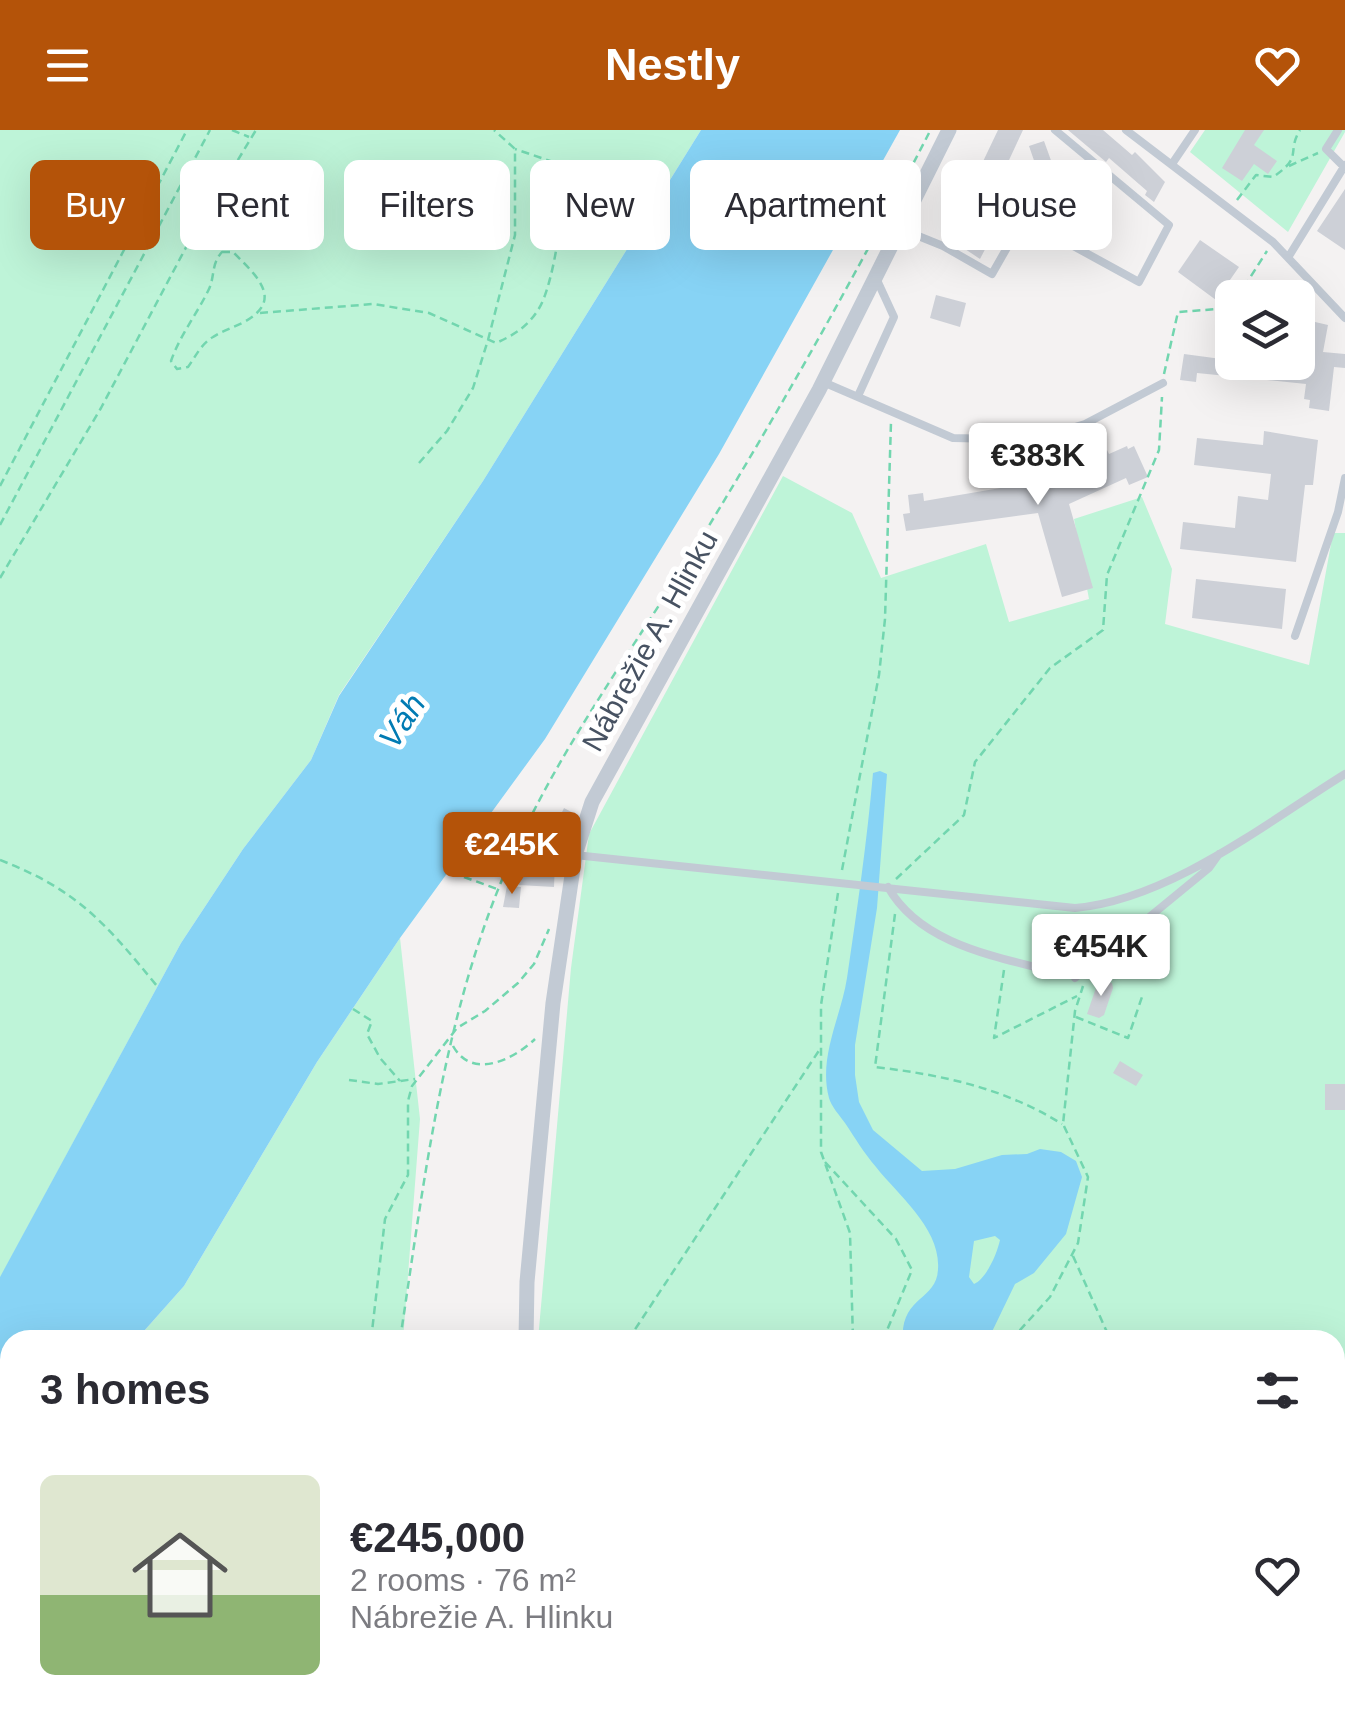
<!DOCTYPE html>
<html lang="en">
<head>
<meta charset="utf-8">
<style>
  body { margin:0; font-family:Helvetica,sans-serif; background:#f2f2f3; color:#2b2b33; height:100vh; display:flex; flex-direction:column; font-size:38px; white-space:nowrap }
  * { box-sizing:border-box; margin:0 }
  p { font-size:32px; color:#7c7c81 }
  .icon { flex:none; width:55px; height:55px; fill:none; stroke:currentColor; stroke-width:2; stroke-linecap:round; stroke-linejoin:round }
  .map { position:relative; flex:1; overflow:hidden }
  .details { position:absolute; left:0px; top:1200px; width:1345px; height:390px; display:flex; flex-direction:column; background:#fff; border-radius:30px 30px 0 0; box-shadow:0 10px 40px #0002 }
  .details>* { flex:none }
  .guide { position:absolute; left:30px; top:30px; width:1285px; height:90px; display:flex; gap:20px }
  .fabs { position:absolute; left:1215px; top:150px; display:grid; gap:20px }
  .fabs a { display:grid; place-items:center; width:100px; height:100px; border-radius:15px; background:#fff; box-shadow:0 10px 40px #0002; font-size:50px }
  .price { position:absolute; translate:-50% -85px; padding:0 22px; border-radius:10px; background:#fff; color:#222; font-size:32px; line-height:65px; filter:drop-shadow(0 2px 5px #0008) }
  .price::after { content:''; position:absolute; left:50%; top:60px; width:30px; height:22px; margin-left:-15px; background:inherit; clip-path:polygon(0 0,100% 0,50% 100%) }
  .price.active { background:#b45309; color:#fff }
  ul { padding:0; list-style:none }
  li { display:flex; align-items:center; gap:30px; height:250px; padding:0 40px }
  li span { display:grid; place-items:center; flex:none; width:280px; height:200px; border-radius:15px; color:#555 }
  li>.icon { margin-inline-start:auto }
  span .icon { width:120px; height:120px; fill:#fffc; stroke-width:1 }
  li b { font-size:42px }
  h2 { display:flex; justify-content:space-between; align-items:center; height:120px; padding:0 40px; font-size:42px }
  .pill { padding:0 35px; border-radius:15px; background:#fff; box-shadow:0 10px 40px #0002; font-size:35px; line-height:90px }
  .pill.active { background:#b45309; color:#fff }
  header { display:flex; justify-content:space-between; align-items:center; height:130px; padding:0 40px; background:#b45309; color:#fff; font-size:45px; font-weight:700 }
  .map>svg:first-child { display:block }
</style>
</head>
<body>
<header><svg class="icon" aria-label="menu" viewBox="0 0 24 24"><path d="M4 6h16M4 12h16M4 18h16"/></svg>Nestly<svg class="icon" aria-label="heart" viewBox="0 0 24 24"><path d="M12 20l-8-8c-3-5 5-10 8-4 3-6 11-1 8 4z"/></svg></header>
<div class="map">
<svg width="1345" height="1590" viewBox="0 0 1345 1590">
  <rect width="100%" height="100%" fill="#f4f2f2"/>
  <path fill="#bef4d8" d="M0 0H701L483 351 339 565 311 630 243 719 181 813 0 1148Z
    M1205 0H1345V2L1288 102 1190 22Z
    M783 346 852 383 881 448 986 414 1009 492 1089 469 1074 389 1142 367 1172 439 1165 494 1309 535 1333 403H1345V1428L1335 1427V1210H538L571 838 589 704Z
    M400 808 420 989 403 1210H136L184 1156 317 932Z
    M10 1374V1580H518L519 1590H0V1389Z
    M578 1580H749V1590H578Z
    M905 1580H1171L1166 1590H905Z"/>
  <path fill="#87d3f5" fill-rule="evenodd" d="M701 0H900L719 324 545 609 400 808 317 932 184 1156 136 1210H10V1374L0 1389V1147L181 813 243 719 311 630 339 566 483 351Z
    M880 641 887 644 877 778 855 915V945L859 972 873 1000 922 1041 955 1039 1002 1025 1027 1024 1040 1019 1061 1022 1076 1031 1082 1047 1066 1104 1034 1143 1015 1154 988 1210H903C900 1166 937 1171 938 1139 941 1099 898 1065 876 1037 864 1023 855 1008 845 993 840 986 831 976 829 968 818 927 841 887 847 848 857 780 867 712 873 643ZM995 1106 1000 1110C997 1124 986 1149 974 1154L969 1147 974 1111Z"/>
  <path fill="#cdd0d7" d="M998 0H1023L1003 43 1020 58 1006 84 1015 89 1002 111 992 106 980 129 947 107Z
    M1068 0H1103L1132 25 1135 22 1165 52 1154 72 1145 65 1147 61 1109 28 1106 32Z
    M1245 0H1264L1254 15 1277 31 1268 44 1254 34 1242 51 1222 38Z
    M1044 11 1053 36 1038 42 1029 16Z
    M1345 59V120L1317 101Z
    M1200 110 1239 137 1216 170 1178 142Z
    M936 165 966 173 960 197 930 188Z
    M1298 188 1328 195 1323 222 1345 224V238L1334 237 1329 281 1309 278 1310 270 1304 269 1306 254 1197 243 1196 252 1180 250 1184 224 1274 236V232H1298L1302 204 1298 203Z
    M1264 301 1318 310 1313 355H1305L1296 432 1180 419 1183 392 1235 398 1238 366 1268 370 1271 344 1194 335 1197 308 1263 315Z
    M1127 316 1128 319 1134 316 1148 347 1129 355 1126 348 1069 374 1093 458 1062 467 1038 383 906 401 903 384 910 383 908 365 923 363 924 371 1030 353 1028 342 1034 340 1033 337 1042 339 1046 332 1049 336H1059L1061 341 1107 320 1109 324Z
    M1196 449 1286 459 1282 499 1192 488Z
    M564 678 575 684 561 713 550 707Z
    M521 730 555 732 554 757 519 755Z
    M507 756 521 757 519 778 503 777Z
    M1099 849 1112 853 1113 858 1104 885 1099 888 1087 884Z
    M1120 931 1143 945 1136 956 1113 943Z
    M1325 954H1345V980H1325Z"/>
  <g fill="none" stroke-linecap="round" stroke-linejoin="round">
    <path stroke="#72d6af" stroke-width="2.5" stroke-dasharray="8 5" stroke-linecap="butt" d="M232 0 249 7
      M1289 36 1318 23
      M1237 70 1256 45 1273 47C1304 26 1286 23 1300 0
      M222 122H233C258 147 285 171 242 193 232 198 222 201 213 207 201 214 196 226 188 237L177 239 171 231C180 205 197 184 209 159 215 146 211 134 222 122Z
      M1237 168 1267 121
      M260 183 373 174 429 183 496 213C514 205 527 197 538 180 554 157 567 64 562 35L515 19
      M1164 244 1178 182 1230 178 1232 174
      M419 333 447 301 473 258 488 210 515 105V19L494 0
      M0 356 187 0
      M0 395 210 0
      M0 448 101 278 192 106 256 0
      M0 730C78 760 106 794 157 856
      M842 740 879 545 885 489 891 292
      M464 747 497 759
      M896 749 964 685 975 632 1050 538 1103 500 1107 445 1159 320 1162 267
      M838 763 821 875V1022L850 1103 853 1210
      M895 784 875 937C943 945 1004 958 1062 994
      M1004 840 994 908 1077 866
      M353 879 372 891 367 904 380 928 400 951
      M1076 887 1128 908 1143 864
      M453 916C472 950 513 930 535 909
      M349 950 378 954 415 949
      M825 1032 896 1109 912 1140 883 1210
      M1073 1126 1106 1200 1115 1210
      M371 1210 385 1089 408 1045V971L412 956 457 898 485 881 518 853 534 834 549 799
      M400 1210C424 1052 443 886 507 738 554 627 627 528 691 425 776 287 855 147 929 3
      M628 1210 820 919
      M1011 1210 1050 1167 1078 1113 1088 1047 1063 994 1075 881 1083 856
      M1335 1410 1345 1390
      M0 1576C23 1590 46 1586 71 1580
      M627 1580 628 1590
      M703 1580V1582
      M956 1580V1590
      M1307 1580 1309 1590
      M417 1590 421 1580"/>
    <path stroke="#c2cad4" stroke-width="8" d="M1055 0 1169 95 1139 152 1055 106 1099 37
      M1126 0 1273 112 1345 188
      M1338 0 1326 19 1344 37
      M1172 34 1195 0
      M901 99 943 116 992 144 1041 58
      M1289 126 1345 35
      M823 252 953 308 999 309 1048 305 1085 294 1163 253
      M858 266 894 187 876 148
      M1033 306 1039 332
      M1295 506 1338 382 1345 348
      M575 725 1075 778C1169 770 1266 693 1345 644
      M888 757C921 816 1000 827 1059 843
      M1075 848 1209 738 1219 724
      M1335 1378 1345 1349
      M1335 1514 1345 1515"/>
    <path stroke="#c2cad4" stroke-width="15" d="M526 1210 527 1152 553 873 575 725 592 672 819 260 949 0
      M523 1590V1580"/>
  </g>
  <g text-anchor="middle" stroke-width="10" stroke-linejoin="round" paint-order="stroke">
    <g font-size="30" fill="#475262" stroke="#fff">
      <text transform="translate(650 511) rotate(-61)" y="10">Nábrežie A. Hlinku</text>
    </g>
    <g font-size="32" font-style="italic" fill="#017bb3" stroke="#fff">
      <text transform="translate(402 591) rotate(-57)" y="11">Váh</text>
    </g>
  </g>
</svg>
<div class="fabs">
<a><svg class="icon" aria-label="layers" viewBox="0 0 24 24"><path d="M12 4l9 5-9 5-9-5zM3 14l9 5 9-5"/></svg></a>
</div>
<b class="price" style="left:1038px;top:378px">€383K</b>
<b class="price active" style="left:512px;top:767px">€245K</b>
<b class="price" style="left:1101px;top:869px">€454K</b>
<div class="guide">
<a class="pill active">Buy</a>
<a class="pill">Rent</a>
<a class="pill">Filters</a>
<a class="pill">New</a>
<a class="pill">Apartment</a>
<a class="pill">House</a>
</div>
<section class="details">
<h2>3 homes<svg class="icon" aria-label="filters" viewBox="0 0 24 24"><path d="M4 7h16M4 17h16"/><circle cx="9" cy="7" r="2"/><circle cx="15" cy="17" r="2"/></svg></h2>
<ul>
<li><span style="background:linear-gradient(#dfe7d0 60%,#8fb573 0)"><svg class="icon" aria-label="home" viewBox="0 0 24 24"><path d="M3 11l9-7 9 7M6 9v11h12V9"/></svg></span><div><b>€245,000</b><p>2 rooms · 76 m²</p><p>Nábrežie A. Hlinku</p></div><svg class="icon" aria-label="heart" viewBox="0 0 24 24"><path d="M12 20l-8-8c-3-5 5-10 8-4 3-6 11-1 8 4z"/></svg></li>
</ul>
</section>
</div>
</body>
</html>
